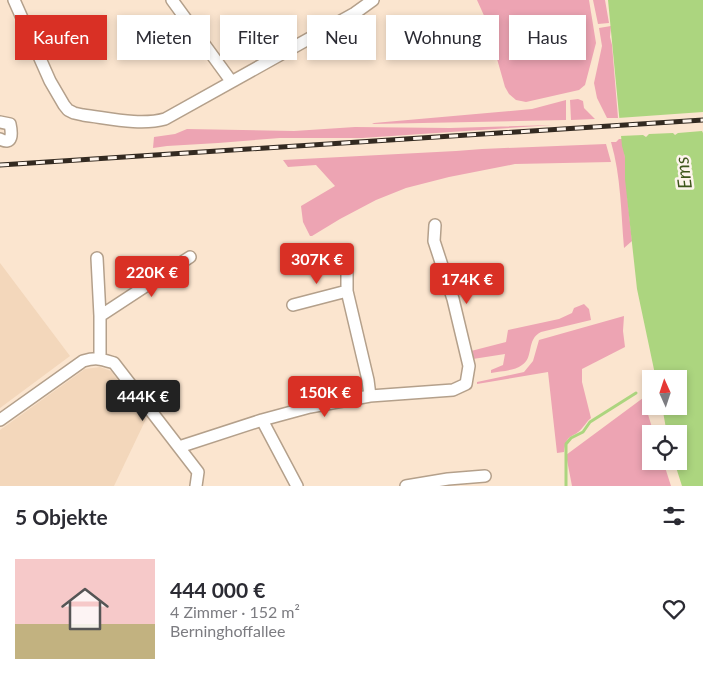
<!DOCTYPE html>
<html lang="de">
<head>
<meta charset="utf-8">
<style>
  body { margin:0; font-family:Lato,sans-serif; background:#f7f7f7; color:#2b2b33; height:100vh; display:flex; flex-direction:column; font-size:19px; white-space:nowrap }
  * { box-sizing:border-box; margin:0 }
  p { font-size:16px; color:#7c7c81 }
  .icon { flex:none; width:28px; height:28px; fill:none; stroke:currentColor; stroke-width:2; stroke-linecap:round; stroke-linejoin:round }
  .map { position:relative; height:486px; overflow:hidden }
  .panel { display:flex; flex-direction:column; background:#fff; flex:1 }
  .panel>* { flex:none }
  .banner { position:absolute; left:15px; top:15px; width:674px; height:45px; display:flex; gap:10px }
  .needle { width:32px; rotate:357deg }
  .fabs { position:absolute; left:642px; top:370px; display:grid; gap:10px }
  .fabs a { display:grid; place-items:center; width:45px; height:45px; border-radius:0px; background:#fff; box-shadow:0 2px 8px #0003; font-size:25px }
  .price { position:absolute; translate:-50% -42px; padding:0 11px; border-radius:5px; background:#d93025; color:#fff; font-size:16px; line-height:32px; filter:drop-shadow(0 1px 2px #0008) }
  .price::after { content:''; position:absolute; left:50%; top:30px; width:15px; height:11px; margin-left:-8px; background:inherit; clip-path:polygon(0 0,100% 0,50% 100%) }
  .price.active { background:#222; color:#fff }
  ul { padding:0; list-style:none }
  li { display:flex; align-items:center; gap:15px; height:125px; padding:0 15px }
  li+li { border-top:1px solid #e1e1e2 }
  li span { display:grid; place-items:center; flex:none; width:140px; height:100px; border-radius:0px; color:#555 }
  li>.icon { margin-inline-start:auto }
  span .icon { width:60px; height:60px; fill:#fffc; stroke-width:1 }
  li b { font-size:21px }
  h2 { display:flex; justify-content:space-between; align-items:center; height:60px; padding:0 15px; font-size:21px }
  .pill { padding:0 18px; border-radius:0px; background:#fff; box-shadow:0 2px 8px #0003; font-size:18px; line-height:45px }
  .pill.active { background:#d93025; color:#fff }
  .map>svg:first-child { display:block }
</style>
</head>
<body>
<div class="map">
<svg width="703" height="486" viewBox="0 0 703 486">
  <rect width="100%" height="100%" fill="#fbe5cf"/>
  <path fill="#f3d7bb" d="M0 263 70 356 0 408Z
    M100 367 111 371 146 419 114 486H0V430L85 369Z"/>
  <path fill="#eda4b3" d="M477 0H589L596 43 585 85 579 90 526 102 516 100 509 94 505 87 486 20Z
    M593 0H605L609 23 598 24Z
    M611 26 610 37 612 45 618 118H607L597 98 594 83 602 46 599 28Z
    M578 99 583 101 584 108 595 119 571 120 570 100Z
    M566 100V120L372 124 374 123 532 109Z
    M553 125 362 138H280L218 143 167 146 153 148 154 137 175 134 187 129 294 131 355 127 450 128Z
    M619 139H623C623 145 625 151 625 158 626 186 629 213 632 241L624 248C621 213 621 176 611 142H616Z
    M606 144 611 162 515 164 449 177 406 188 376 200 340 219 312 236H310L303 222 301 206 335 186 316 165 288 167 283 160 456 151 482 149Z
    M584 304 589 309 591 320 541 332C526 339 534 358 522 365 514 371 501 371 491 373V370L503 365 505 354 473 359 471 351 506 342 508 330 559 319 572 313 574 308Z
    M624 316 623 331 625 347 582 369V382L591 418C587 421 586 424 583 427 573 440 567 431 564 452L557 453 548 372 477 384V382L524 372 533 361 539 340Z
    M643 398 654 434H651V461H663L671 486H572L566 455Z"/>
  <path fill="#acd57f" d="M608 0H703V486H682L674 461H679V434H667L662 406H679V379H656L637 289 625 179V157L622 146Z"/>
  <path fill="#fbe5cf" d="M703 112V133L702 131 678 133 675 135 673 133 649 134 646 137 643 135 620 136 618 118Z"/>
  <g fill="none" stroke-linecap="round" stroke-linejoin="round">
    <path stroke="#acd57f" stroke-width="3" d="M646 390 651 389
      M566 486V444L571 438 583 432 590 422 636 393"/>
    <g stroke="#b4a08b" stroke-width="14">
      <path id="minor" d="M14 0 50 81 64 105 68 110 74 113 83 115C108 118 140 126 165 119L355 13 373 0
        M172 0 231 81
        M0 122 10 124C12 133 13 146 0 139
        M97 258 100 316V358
        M347 269V291L368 380 370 396
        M293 305 347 291
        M100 316 190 257
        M0 420 83 361C97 357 101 359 114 363L198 472 196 486
        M262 420 297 486
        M179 447 262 420 310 407 370 396 453 390 466 384 469 366 453 299 434 241 435 225
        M406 486 448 479 485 476"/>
    </g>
    <use href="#minor" stroke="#fff" stroke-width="11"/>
    <g stroke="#332a21" stroke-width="5">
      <path id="rail" d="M0 165 703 120"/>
    </g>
    <use href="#rail" stroke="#fdf4ec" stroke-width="3" stroke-dasharray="9" stroke-linecap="butt"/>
  </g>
  <g text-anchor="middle" stroke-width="5" stroke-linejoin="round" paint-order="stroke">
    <g font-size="19" font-style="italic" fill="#3d561b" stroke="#fdf4ec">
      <text transform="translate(683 173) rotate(-97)" y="7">Ems</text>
    </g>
  </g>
</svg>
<div class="fabs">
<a><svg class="needle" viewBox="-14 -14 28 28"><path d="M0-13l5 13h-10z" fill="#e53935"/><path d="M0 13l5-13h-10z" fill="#7c7c81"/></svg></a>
<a><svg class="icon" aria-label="locate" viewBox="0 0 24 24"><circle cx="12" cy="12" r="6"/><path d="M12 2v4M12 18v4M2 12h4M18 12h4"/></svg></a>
</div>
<b class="price" style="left:317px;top:285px">307K €</b>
<b class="price" style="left:152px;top:298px">220K €</b>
<b class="price" style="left:467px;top:305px">174K €</b>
<b class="price" style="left:325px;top:418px">150K €</b>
<b class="price active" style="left:143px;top:422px">444K €</b>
<div class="banner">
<a class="pill active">Kaufen</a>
<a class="pill">Mieten</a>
<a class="pill">Filter</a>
<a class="pill">Neu</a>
<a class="pill">Wohnung</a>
<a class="pill">Haus</a>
</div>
</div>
<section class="panel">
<h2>5 Objekte<svg class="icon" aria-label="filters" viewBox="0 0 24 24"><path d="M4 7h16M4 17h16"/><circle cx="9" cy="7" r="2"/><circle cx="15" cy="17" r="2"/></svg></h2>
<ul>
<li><span style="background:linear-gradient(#f6c9c9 65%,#c2b280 0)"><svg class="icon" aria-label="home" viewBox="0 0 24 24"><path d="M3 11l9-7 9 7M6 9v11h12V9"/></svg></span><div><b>444 000 €</b><p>4 Zimmer · 152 m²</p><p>Berninghoffallee</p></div><svg class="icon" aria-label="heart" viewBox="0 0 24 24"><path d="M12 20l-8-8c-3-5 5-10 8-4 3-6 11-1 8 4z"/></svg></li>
</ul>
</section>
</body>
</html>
